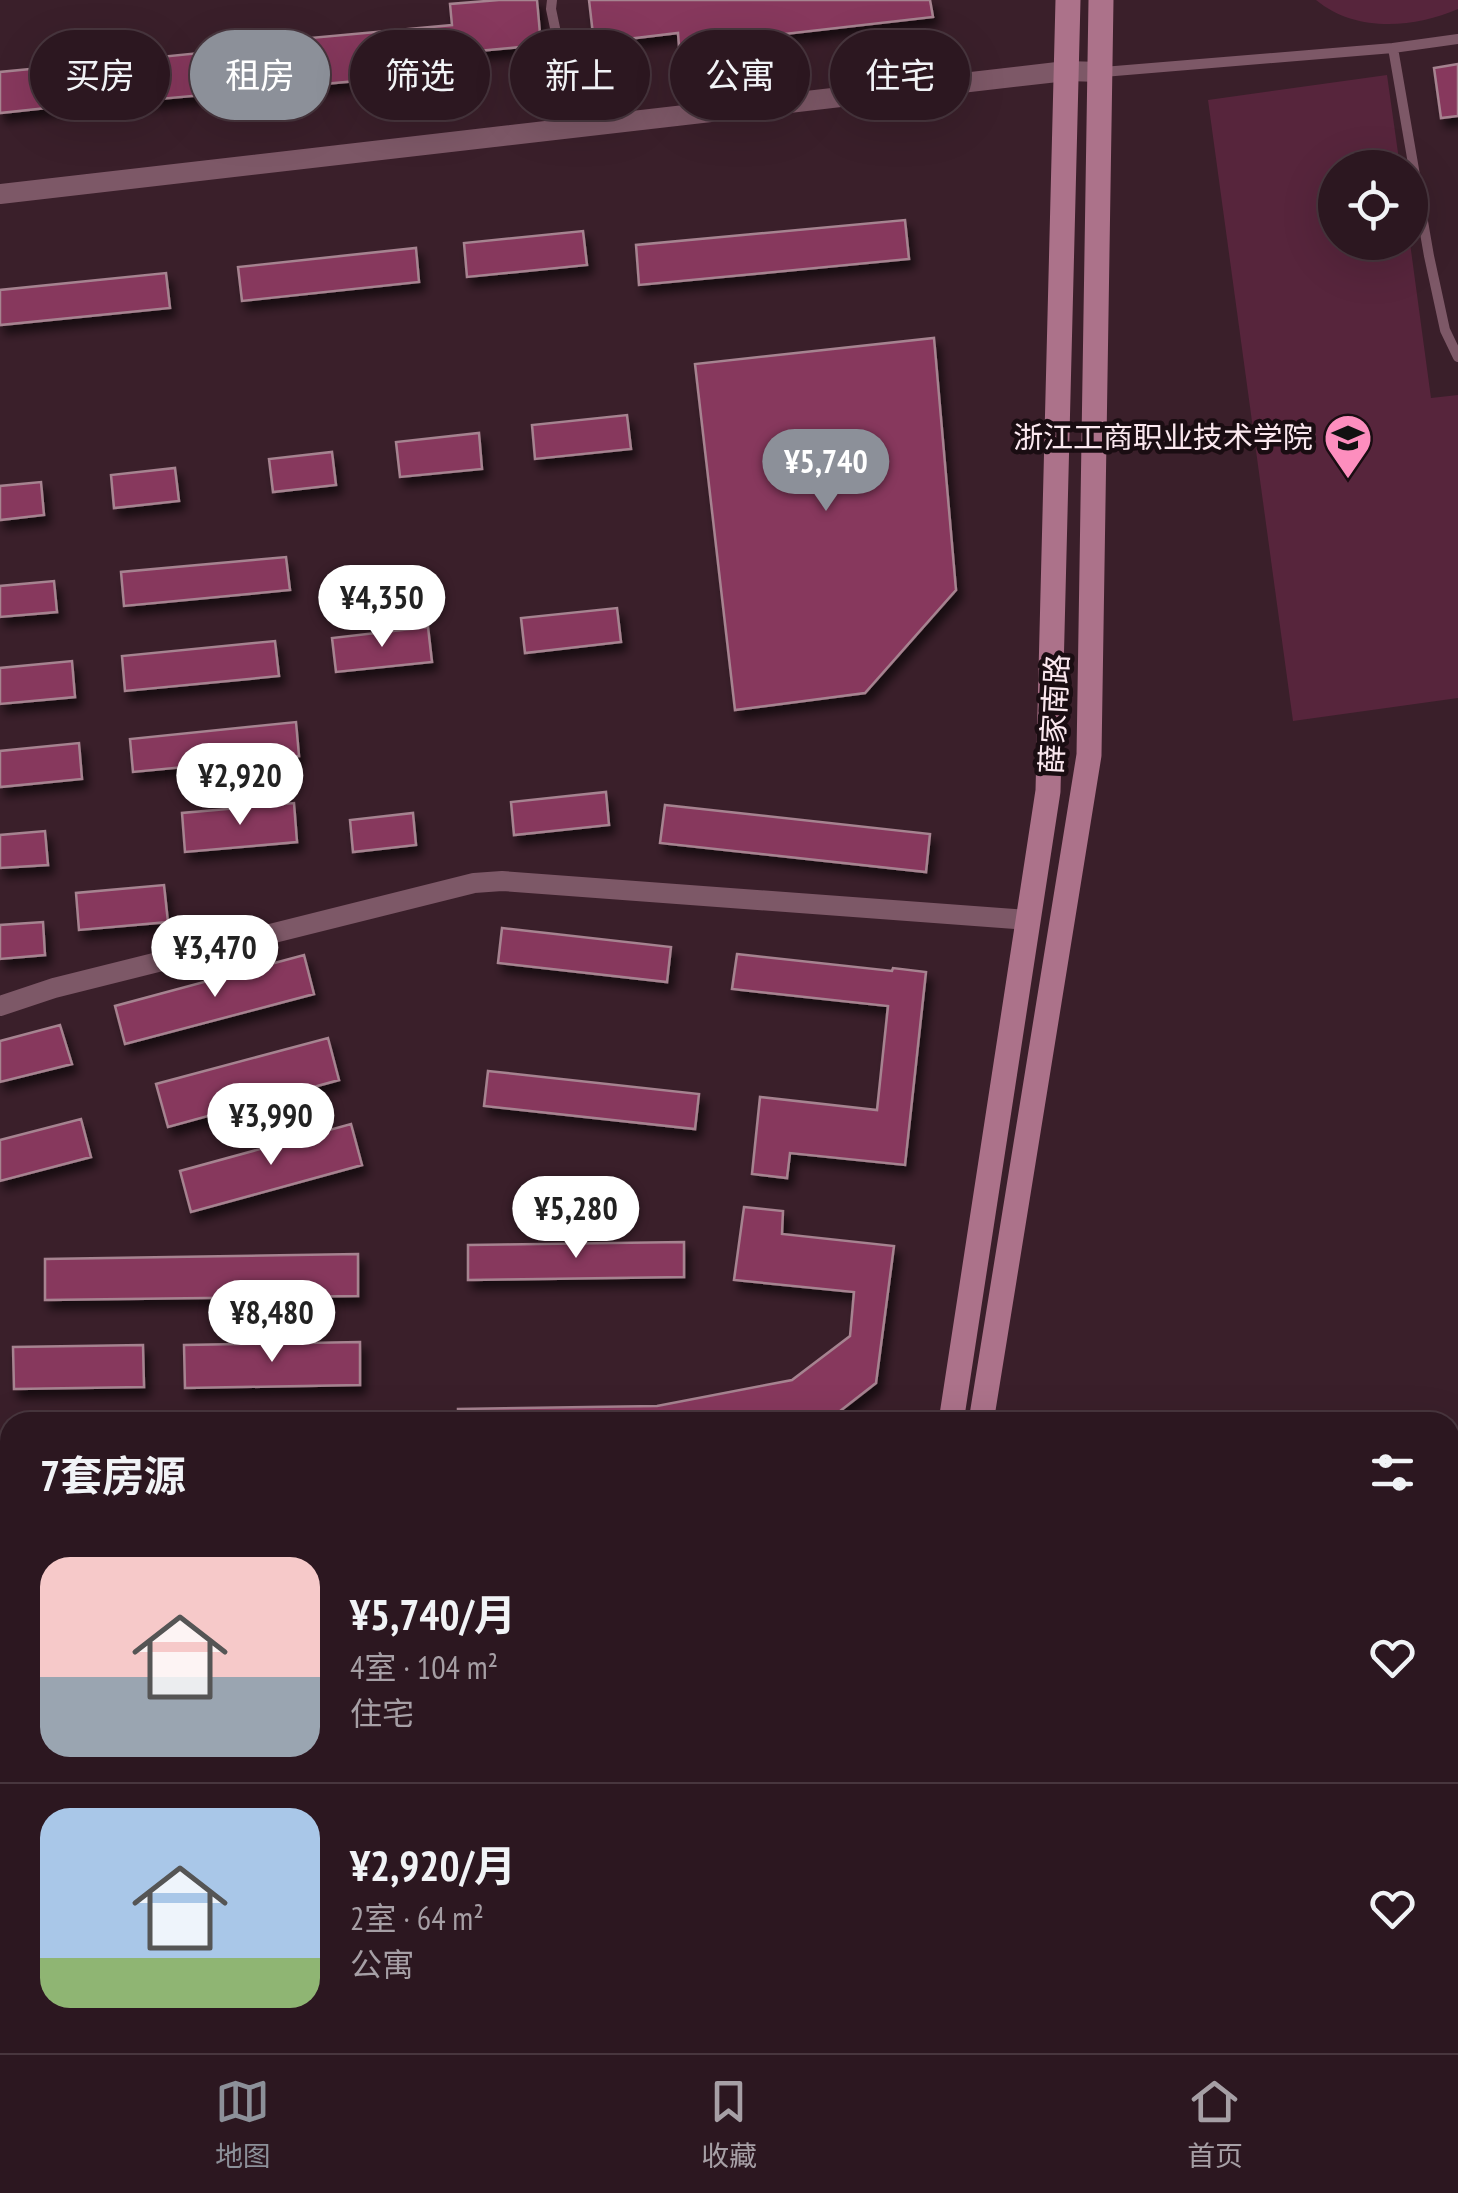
<!DOCTYPE html>
<html lang="zh">
<head>
<meta charset="utf-8">
<style>
  body { margin:0; font-family:"PT Sans Narrow","Noto Sans SC",sans-serif; background:#38242d; color:#f1f3f6; height:100vh; display:flex; flex-direction:column; font-size:38px; white-space:nowrap }
  * { box-sizing:border-box; margin:0 }
  p { font-size:32px; color:#a69fa5 }
  .icon { flex:none; width:55px; height:55px; fill:none; stroke:currentColor; stroke-width:2; stroke-linecap:round; stroke-linejoin:round }
  .map { position:relative; flex:1; overflow:hidden }
  .details { position:absolute; left:0px; top:1412px; width:1460px; height:642px; display:flex; flex-direction:column; background:#2c1720; border-radius:30px 30px 0 0; box-shadow:0 10px 40px #0002,0 0 0 2px #48363e }
  .details>* { flex:none }
  .guide { position:absolute; left:30px; top:30px; width:1400px; height:90px; display:flex; gap:20px }
  .buttons { position:absolute; left:1318px; top:150px; display:grid; gap:20px }
  .buttons a { display:grid; place-items:center; width:110px; height:110px; border-radius:50%; background:#2c1720; box-shadow:0 10px 40px #0002,0 0 0 2px #48363e; font-size:50px }
  .price { position:absolute; translate:-50% -85px; padding:0 22px; border-radius:35px; background:#fff; color:#222; font-size:32px; line-height:65px; filter:drop-shadow(0 2px 5px #0008) }
  .price::after { content:''; position:absolute; left:50%; top:60px; width:30px; height:22px; margin-left:-15px; background:inherit; clip-path:polygon(0 0,100% 0,50% 100%) }
  .price.current { background:#8c9099; color:#fff }
  ul { padding:0; list-style:none }
  li { display:flex; align-items:center; gap:30px; height:250px; padding:0 40px }
  li+li { border-top:2px solid #48363e }
  li span { display:grid; place-items:center; flex:none; width:280px; height:200px; border-radius:30px; color:#555 }
  li>.icon { margin-inline-start:auto }
  span .icon { width:120px; height:120px; fill:#fffc; stroke-width:1 }
  li b { font-size:42px }
  h2 { display:flex; justify-content:space-between; align-items:center; height:120px; padding:0 40px; font-size:42px }
  .tag { padding:0 35px; border-radius:45px; background:#2c1720; box-shadow:0 10px 40px #0002,0 0 0 2px #48363e; font-size:35px; line-height:90px }
  .tag.current { background:#8c9099; color:#fff }
  .tab-bar { display:flex; justify-content:space-around; align-items:center; height:140px; border-top:2px solid #48363e; background:#2c1720; font-size:28px; color:#a69fa5 }
  .tab-bar a { display:grid; justify-items:center; gap:5px }
  .tab-bar .current { color:#8c9099 }
  .map>svg:first-child { display:block }
</style>
</head>
<body>
<div class="map">
<svg width="1458" height="2053" viewBox="0 0 1458 2053">
  <defs>
    <filter id="shadow"><feDropShadow dx="5" dy="8" stdDeviation="5" flood-color="#0009"/></filter>
  </defs>
  <rect width="100%" height="100%" fill="#3a1f2a"/>
  <path fill="#57253c" d="M1316 0H1458V9C1414 28 1356 33 1316 0Z
    M1387 75 1400 167 1335 168V242L1410 243 1431 398 1458 395V698L1293 721 1208 100Z
    M75 2045H273L272 2053H74Z"/>
  <path fill="#34001b" stroke="#70465b" stroke-width="2.5" d="M1450 1527 1458 1528V1628L1451 1677 1458 1680V1734H1450Z"/>
  <path fill="#87385d" stroke="#a68390" stroke-width="2.5" filter="url(#shadow)" d="M499 0H537L541 45 457 53 458 64 421 68 422 75 104 104 100 63 289 44 288 40 452 25 450 4Z
    M589 0H930L933 17 679 46 678 33 594 43Z
    M1458 64V116L1441 118 1434 68Z
    M71 65 75 105 0 113V72Z
    M905 220 909 259 639 285 636 245Z
    M583 231 587 265 467 277 464 243Z
    M416 248 419 282 242 301 238 267Z
    M166 273 170 308 0 325V290Z
    M934 338 956 590 865 693 735 710 695 364Z
    M627 415 631 449 535 459 532 425Z
    M479 433 482 469 400 477 396 442Z
    M332 452 336 485 273 492 269 459Z
    M175 468 179 501 114 508 111 475Z
    M41 482 44 515 0 520V486Z
    M286 557 290 590 124 606 121 572Z
    M54 581 57 612 0 617V586Z
    M617 608 621 642 525 653 521 618Z
    M428 627 432 662 336 672 332 638Z
    M275 641 279 676 125 691 122 656Z
    M72 661 75 697 0 704V668Z
    M296 722 299 756 133 772 130 739Z
    M79 743 82 779 0 787V751Z
    M606 792 609 825 514 835 511 802Z
    M294 803 297 842 185 852 182 813Z
    M665 805 930 834 926 872 660 843Z
    M413 813 416 845 353 852 350 820Z
    M45 831 48 865 0 868V835Z
    M164 885 168 922 79 930 76 893Z
    M43 922 45 955 0 959V925Z
    M502 928 671 947 667 982 498 963Z
    M737 954 892 971 893 968 926 972 905 1165 790 1153 787 1178 752 1174 760 1097 877 1110 888 1006 732 989Z
    M304 955 314 994 125 1044 115 1006Z
    M60 1025 72 1064 0 1082V1041Z
    M328 1038 339 1080 168 1127 156 1084Z
    M488 1071 699 1094 695 1129 484 1106Z
    M81 1119 91 1157 0 1181V1140Z
    M351 1124 362 1165 191 1212 180 1171Z
    M744 1207 783 1211 782 1234 894 1246 876 1383 826 1422H458V1409L657 1406 792 1380 850 1336 854 1292 734 1280Z
    M684 1242V1277L468 1280V1245Z
    M358 1254V1296L45 1300V1259Z
    M360 1342V1385L185 1388 184 1345Z
    M143 1345 144 1387 14 1389 13 1347Z"/>
  <g fill="none" stroke-linecap="round" stroke-linejoin="round">
    <path stroke="#7d5867" stroke-width="10" d="M552 0 551 9 566 80 584 127
      M1393 48 1458 39
      M1103 72 1393 48 1429 256 1445 330 1458 357
      M0 1957 6 1964 0 2017"/>
    <path stroke="#7d5867" stroke-width="20" d="M0 194 1066 71 1101 72
      M0 1006 54 988 474 883 502 881 1028 920
      M1450 1868H1458
      M1301 2053 1303 2045"/>
    <path stroke="#7d5867" stroke-width="25" d="M1450 1460 1458 1455
      M0 1518H10
      M0 1565H10"/>
    <path stroke="#ac728a" stroke-width="25" d="M951 1422 1048 791 1068 0
      M981 1422 1089 755 1101 0
      M860 2053 862 2045
      M897 2053 898 2045"/>
  </g>
  <defs>
    <g id="university-pin" transform="scale(2.5)"><path d="M0 17L-7.5 6A9.5 9.5 0 1 1 7.5 6Z" fill="#fd8ebe" stroke="#1a0d12"/><path d="M0-5L7-2L0 1L-7-2ZM-4 1L0 2.5L4 1V4Q0 6-4 4Z" fill="#111"/></g>
  </defs>
  <g fill-rule="evenodd">
    <use href="#university-pin" x="1348" y="438"/>
  </g>
  <g text-anchor="middle" stroke-width="9" stroke-linejoin="round" paint-order="stroke">
    <g font-size="30" fill="#fbe8ef" stroke="#1a0d12" text-anchor="end">
      <text x="1313" y="448">浙江工商职业技术学院</text>
    </g>
    <g font-size="30" fill="#fbe8ef" stroke="#1a0d12">
      <text transform="translate(1055 714) rotate(-87)" y="10">薛家南路</text>
    </g>
  </g>
</svg>
<div class="buttons">
<a><svg class="icon" aria-label="locate" viewBox="0 0 24 24"><circle cx="12" cy="12" r="6"/><path d="M12 2v4M12 18v4M2 12h4M18 12h4"/></svg></a>
</div>
<b class="price current" style="left:826px;top:514px">¥5,740</b>
<b class="price" style="left:382px;top:650px">¥4,350</b>
<b class="price" style="left:240px;top:828px">¥2,920</b>
<b class="price" style="left:215px;top:1000px">¥3,470</b>
<b class="price" style="left:271px;top:1168px">¥3,990</b>
<b class="price" style="left:576px;top:1261px">¥5,280</b>
<b class="price" style="left:272px;top:1365px">¥8,480</b>
<div class="guide">
<a class="tag">买房</a>
<a class="tag current">租房</a>
<a class="tag">筛选</a>
<a class="tag">新上</a>
<a class="tag">公寓</a>
<a class="tag">住宅</a>
</div>
<section class="details">
<h2>7套房源<svg class="icon" aria-label="filters" viewBox="0 0 24 24"><path d="M4 7h16M4 17h16"/><circle cx="9" cy="7" r="2"/><circle cx="15" cy="17" r="2"/></svg></h2>
<ul>
<li><span style="background:linear-gradient(#f6c9c9 60%,#9aa5b1 0)"><svg class="icon" aria-label="home" viewBox="0 0 24 24"><path d="M3 11l9-7 9 7M6 9v11h12V9"/></svg></span><div><b>¥5,740/月</b><p>4室 · 104 m²</p><p>住宅</p></div><svg class="icon" aria-label="heart" viewBox="0 0 24 24"><path d="M12 20l-8-8c-3-5 5-10 8-4 3-6 11-1 8 4z"/></svg></li>
<li><span style="background:linear-gradient(#a9c7e8 75%,#8fb573 0)"><svg class="icon" aria-label="home" viewBox="0 0 24 24"><path d="M3 11l9-7 9 7M6 9v11h12V9"/></svg></span><div><b>¥2,920/月</b><p>2室 · 64 m²</p><p>公寓</p></div><svg class="icon" aria-label="heart" viewBox="0 0 24 24"><path d="M12 20l-8-8c-3-5 5-10 8-4 3-6 11-1 8 4z"/></svg></li>
</ul>
</section>
</div>
<nav class="tab-bar">
<a class="current"><svg class="icon" aria-label="map" viewBox="0 0 24 24"><path d="M3 6l6-2 6 2 6-2v14l-6 2-6-2-6 2zM9 4v14M15 6v14"/></svg>地图</a>
<a><svg class="icon" aria-label="saved" viewBox="0 0 24 24"><path d="M7 4h10v16l-5-4-5 4z"/></svg>收藏</a>
<a><svg class="icon" aria-label="home" viewBox="0 0 24 24"><path d="M3 11l9-7 9 7M6 9v11h12V9"/></svg>首页</a>
</nav>
</body>
</html>
